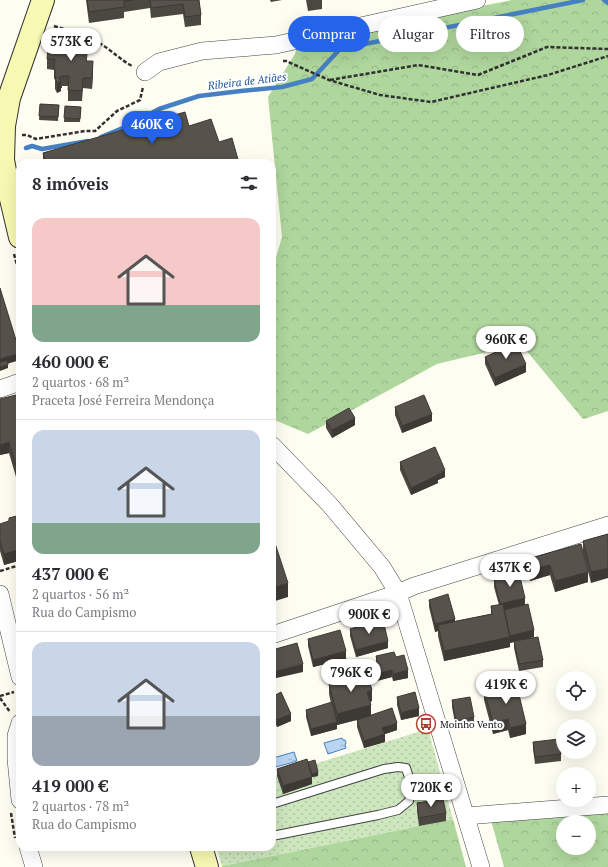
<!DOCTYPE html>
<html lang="pt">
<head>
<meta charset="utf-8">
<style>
  body { margin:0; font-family:"PT Serif",serif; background:#f7f7f7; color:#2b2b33; height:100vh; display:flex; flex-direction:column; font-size:15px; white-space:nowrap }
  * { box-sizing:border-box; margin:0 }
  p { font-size:13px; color:#7c7c81 }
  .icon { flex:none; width:22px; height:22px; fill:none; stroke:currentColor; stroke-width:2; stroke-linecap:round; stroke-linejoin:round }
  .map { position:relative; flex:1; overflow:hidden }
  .sheet { position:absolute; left:16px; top:159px; width:260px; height:692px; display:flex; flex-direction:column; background:#fff; border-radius:12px; box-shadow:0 4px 16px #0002 }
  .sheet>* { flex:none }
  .top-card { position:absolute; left:288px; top:16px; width:260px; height:36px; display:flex; gap:8px }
  .buttons { position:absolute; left:556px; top:671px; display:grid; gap:8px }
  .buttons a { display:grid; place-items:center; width:40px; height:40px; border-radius:50%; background:#fff; box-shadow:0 4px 16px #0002; font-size:20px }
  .price { position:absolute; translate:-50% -34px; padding:0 9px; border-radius:14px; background:#fff; color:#222; font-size:13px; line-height:26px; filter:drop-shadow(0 1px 2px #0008) }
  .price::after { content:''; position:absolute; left:50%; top:24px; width:12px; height:9px; margin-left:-6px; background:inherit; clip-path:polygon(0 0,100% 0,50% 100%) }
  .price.current { background:#2563eb; color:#fff }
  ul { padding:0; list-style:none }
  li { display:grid; align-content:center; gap:8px; height:212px; padding:0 16px }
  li+li { border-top:1px solid #e1e1e2 }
  li span { display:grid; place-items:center; height:124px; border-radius:12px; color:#555 }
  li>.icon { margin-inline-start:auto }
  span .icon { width:72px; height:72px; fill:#fffc; stroke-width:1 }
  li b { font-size:17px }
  h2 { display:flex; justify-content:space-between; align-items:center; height:48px; padding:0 16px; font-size:17px }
  .pill { padding:0 14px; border-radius:18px; background:#fff; box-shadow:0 4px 16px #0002; font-size:14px; line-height:36px }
  .pill.current { background:#2563eb; color:#fff }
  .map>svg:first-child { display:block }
</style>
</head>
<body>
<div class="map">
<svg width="608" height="867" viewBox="0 0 608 867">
  <defs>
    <pattern id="forest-crowns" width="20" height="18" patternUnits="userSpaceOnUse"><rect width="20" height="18" fill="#afd69d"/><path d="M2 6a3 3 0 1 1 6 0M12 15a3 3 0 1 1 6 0" fill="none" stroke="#95b686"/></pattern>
    <pattern id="park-dots" width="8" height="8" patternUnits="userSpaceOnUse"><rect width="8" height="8" fill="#cde6bd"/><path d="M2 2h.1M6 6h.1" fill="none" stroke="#afc4a1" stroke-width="1.8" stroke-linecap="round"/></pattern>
    <pattern id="water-ripples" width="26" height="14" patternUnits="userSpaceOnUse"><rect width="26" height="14" fill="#bad5f2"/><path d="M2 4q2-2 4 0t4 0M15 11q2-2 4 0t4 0" fill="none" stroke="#9fb6ce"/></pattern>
  </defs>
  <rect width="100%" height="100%" fill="#fefdf2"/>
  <path fill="url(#forest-crowns)" fill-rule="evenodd" d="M512 0H608V411L584 419 582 418 521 344 437 364 308 434 272 419V271L282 237 268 97 295 54 298 42Z
    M608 812V867H504L491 820ZM563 822H589V848H563Z
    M453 819 466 867H222V866Z"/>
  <path fill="url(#park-dots)" d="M428 729 453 819 222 866 216 847H272V777Z"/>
  <path fill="url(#water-ripples)" stroke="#4680c3" d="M342 738 343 740H345L346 743 345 745 346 748 328 754 324 743Z
    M294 752 297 761 276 767 273 758Z"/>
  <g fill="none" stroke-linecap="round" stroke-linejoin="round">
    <path stroke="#4680c3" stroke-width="4.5" d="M604 0 608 3
      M101 137 130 125 159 109 199 96 241 91 282 87 312 79 340 49 583 0
      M26 148 32 146 42 149 88 141"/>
    <g stroke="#424242" stroke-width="10">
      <path id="service" d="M272 804 384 769 398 767 406 768 410 781 411 791 409 801 398 810 378 815 272 836"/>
    </g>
    <g stroke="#424242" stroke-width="18">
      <path id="minor" d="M145 72 159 62 202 51 276 45 477 0
        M0 389 20 382
        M272 445 330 505 382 567 398 593 481 867
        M0 594 20 677
        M272 635 398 593 414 586 608 525
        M20 723 16 736V759L20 800
        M466 816 608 805
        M28 847 34 867"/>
    </g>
    <g stroke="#313131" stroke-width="24">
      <path id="secondary" d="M20 237 7 182 3 160 4 126 9 98 43 0
        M201 847 207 867"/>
    </g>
    <path stroke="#313131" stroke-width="2.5" stroke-dasharray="4 2" stroke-linecap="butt" d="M54 26C70 31 86 35 101 44 112 51 121 60 132 66
      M283 61H286L329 80 380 95 431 102 548 75 608 56
      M330 80 418 65 478 75 547 47 608 49
      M22 135H27L36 139 85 131H95L117 111 140 100 143 87
      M14 254 20 276
      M0 571 20 565
      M0 696 14 692
      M0 698 10 712
      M11 813 15 838"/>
    <use href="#service" stroke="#fff" stroke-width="8"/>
    <use href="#minor" stroke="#fff" stroke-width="17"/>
    <use href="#secondary" stroke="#f7f9b2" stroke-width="22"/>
  </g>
  <path fill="#4b4741" d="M86 0H199L201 15V25L185 27 183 14 151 18 150 8 124 12V18L89 23Z
    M270 0H282L271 2Z
    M306 0H322V9L308 11Z
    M85 53 87 61 93 72 92 89 83 88 82 101H68V86H62V88H61V91L57 93 55 89V80L54 78V70L47 69V59Z
    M40 104 59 105 58 121 39 120Z
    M65 106 81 107 80 122H64Z
    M189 126 219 142 239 163H43V153Z
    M485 357 526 372 495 386 485 364Z
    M20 394V491L19 488V478L16 477 9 453 0 455Z
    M395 407 432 421 402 433 395 415Z
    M326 421 355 425 332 438 326 428Z
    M400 462 445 477 438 480V483L411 495 400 470Z
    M20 515V563H19L18 561 4 565 0 551V524L9 521V518Z
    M608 534 591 583 583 552V541Z
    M581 544 588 582 555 592 550 575 530 581 527 569V559Z
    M494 579 525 605 534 637 530 638 543 660V667L519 671 514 648V642L510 643V641V647L444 661 438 636V631L435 632 429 607V600L455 621 491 614V606L499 605 494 587Z
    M350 629 388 648 356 657 350 636Z
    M308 639 346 659 313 667 308 646Z
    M376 656 396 657 408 678 393 681 392 677 370 683 372 701 370 702 371 715 397 730 385 734V742L364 748 357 727V720L337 725V729L311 736 306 717V710L331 703 329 694V684L352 677V671L376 665Z
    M484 690 526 734 510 738 508 730 493 734 484 700Z
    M272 697 291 721 277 727 276 725 272 727Z
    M397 697 419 716 401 720 397 705Z
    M452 700 474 717V725L456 728 452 707Z
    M533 742 561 754V761L535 764 533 749Z
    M308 762 318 776 312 777V784L283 794 277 776V769Z
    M417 803 446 813V821L419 826 417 811Z"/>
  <path fill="#3d3935" d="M93 61V72L92 89V78Z
    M61 81V91L57 93V83Z
    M185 159V163H172Z
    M20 353V360L0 366V359Z
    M526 364V372L495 386V378Z
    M8 365V368L0 371V367Z
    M432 414V421L402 433V426Z
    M355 418V425L332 438V430Z
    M9 442V453L0 455V445Z
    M445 470V477L438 480V483L411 495V488Z
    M18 550V561L4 565V554Z
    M19 553H20V563H19Z
    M550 565V575L530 581V570Z
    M608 568V578L591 583V572Z
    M588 572V582L555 592V581Z
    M288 583V597L272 602V588Z
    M525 598V605L500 612V604Z
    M455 619V626L438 625V631L435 632V624Z
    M534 630V637L510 643V636Z
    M510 637V647L444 661V651Z
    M388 641V648L356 657V650Z
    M346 651V659L313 667V660Z
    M303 664V672L272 679V672Z
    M392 670V677L355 686V679Z
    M408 670V678L393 681V674Z
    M372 690V701L367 702V692Z
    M371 705V716L337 725V729L311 736V729L337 722V714Z
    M419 708V716L401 720V713Z
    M291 714V721L277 727V720Z
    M276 718V725L272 727V720Z
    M508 719V730L493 734V723Z
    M397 723V730L382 735V728Z
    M526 724V734L510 738V728Z
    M385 734V742L364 748V741Z
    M318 772V776L312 777V784L283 794V786L311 774Z"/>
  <path fill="#57524c" stroke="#3d3935" d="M87 0H132L124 1V7L89 12Z
    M150 0H199L201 15 185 17 183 4 151 8Z
    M56 37 85 39 84 53H86L87 55 86 61H93L92 78H83L82 91 68 90 69 76H62V77H59L61 81 57 83 55 78H56L55 74 56 71 54 68 55 59H47L48 49H55Z
    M40 104 59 105 58 117 39 116Z
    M65 106 81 107 80 119 64 118Z
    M185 112 189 126 211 119 219 142 232 138 239 163H192V162L185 159 172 163H46L43 153Z
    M0 288 20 353 0 359Z
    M516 343 526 364 495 378 485 357Z
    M7 360 8 365 0 367V362Z
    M20 394V468L16 466 9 442 0 445V399Z
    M424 395 432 414 402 426 395 407Z
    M349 408 355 418 332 430 326 421Z
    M435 447 445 470 438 473V475L411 488 400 462Z
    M20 515V553H19L18 550 4 554 0 541V524L9 521V518Z
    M272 534 288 583 272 588Z
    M608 534V568L591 572 583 541Z
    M581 544 588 572 555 581 550 565 530 570 527 559Z
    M519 573 525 598 500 604 494 579Z
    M448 594 455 619 435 624 429 600Z
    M503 604 510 637 444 651 438 625 492 614 491 606Z
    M528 604 534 630 510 636 504 610Z
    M383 620 388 641 356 650 350 629Z
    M340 630 346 651 313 660 308 639Z
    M538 637 543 660 519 664 514 641Z
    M297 643 303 664 272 672V650Z
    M394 652 396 657 404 655 408 670 393 674 392 670 368 676 367 673 354 677 352 671 378 664 376 656Z
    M367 673 372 690 367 692 371 705 337 714 329 684Z
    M516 682 526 724 510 728 508 719 493 723 484 690Z
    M281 692 291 714 277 720 276 718 272 720V697Z
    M415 692 419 708 401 713 397 697Z
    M470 697 474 717 456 721 452 700Z
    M332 702 337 722 311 729 306 710Z
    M392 708 397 723 382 728 385 734 364 741 357 720Z
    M559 739 561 754 535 757 533 742Z
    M307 759 312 777 283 786 277 769Z
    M315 760 318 772 312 774 308 762Z
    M443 799 446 813 419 818 417 803Z"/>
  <defs>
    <g id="bus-ring" transform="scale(1)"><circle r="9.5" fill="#fff" stroke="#b53d31" stroke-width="1.5"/><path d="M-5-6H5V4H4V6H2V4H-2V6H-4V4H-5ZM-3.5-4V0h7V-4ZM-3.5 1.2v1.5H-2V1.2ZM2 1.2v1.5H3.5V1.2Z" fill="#b53d31"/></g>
  </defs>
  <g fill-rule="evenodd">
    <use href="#bus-ring" x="426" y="724"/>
  </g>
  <g text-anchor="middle" stroke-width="4" stroke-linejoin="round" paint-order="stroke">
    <g font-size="10" fill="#0f0f0f" stroke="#fff" text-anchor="start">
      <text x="440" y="728">Moinho Vento</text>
    </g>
    <g font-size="11" font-style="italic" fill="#215398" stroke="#fff">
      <text transform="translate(247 81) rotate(-7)" y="4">Ribeira de Atiães</text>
    </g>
  </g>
</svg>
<div class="buttons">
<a><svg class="icon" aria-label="locate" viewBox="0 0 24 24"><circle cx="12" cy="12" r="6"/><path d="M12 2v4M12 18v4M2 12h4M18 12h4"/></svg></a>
<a><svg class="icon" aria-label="layers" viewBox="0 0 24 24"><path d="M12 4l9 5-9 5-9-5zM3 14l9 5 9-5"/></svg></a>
<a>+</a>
<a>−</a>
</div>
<b class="price" style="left:71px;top:62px">573K €</b>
<b class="price current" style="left:152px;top:145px">460K €</b>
<b class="price" style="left:506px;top:360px">960K €</b>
<b class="price" style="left:510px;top:588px">437K €</b>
<b class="price" style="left:369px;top:635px">900K €</b>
<b class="price" style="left:351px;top:693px">796K €</b>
<b class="price" style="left:506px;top:705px">419K €</b>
<b class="price" style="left:431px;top:808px">720K €</b>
<div class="top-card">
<a class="pill current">Comprar</a>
<a class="pill">Alugar</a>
<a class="pill">Filtros</a>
</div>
<section class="sheet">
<h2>8 imóveis<svg class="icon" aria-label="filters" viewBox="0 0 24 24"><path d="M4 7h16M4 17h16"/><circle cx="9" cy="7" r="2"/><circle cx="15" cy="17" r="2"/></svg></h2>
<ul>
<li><span style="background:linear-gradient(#f6c9c9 70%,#7fa58c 0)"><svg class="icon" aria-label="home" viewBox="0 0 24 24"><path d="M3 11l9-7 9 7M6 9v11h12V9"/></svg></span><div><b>460 000 €</b><p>2 quartos · 68 m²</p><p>Praceta José Ferreira Mendonça</p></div></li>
<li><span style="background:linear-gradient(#c9d6e8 75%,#7fa58c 0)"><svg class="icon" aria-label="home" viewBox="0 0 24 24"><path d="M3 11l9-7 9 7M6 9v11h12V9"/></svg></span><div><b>437 000 €</b><p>2 quartos · 56 m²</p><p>Rua do Campismo</p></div></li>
<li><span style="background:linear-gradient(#c9d6e8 60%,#9aa5b1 0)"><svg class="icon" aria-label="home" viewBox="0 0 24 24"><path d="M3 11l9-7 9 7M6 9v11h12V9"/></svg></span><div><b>419 000 €</b><p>2 quartos · 78 m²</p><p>Rua do Campismo</p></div></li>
</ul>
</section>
</div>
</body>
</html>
